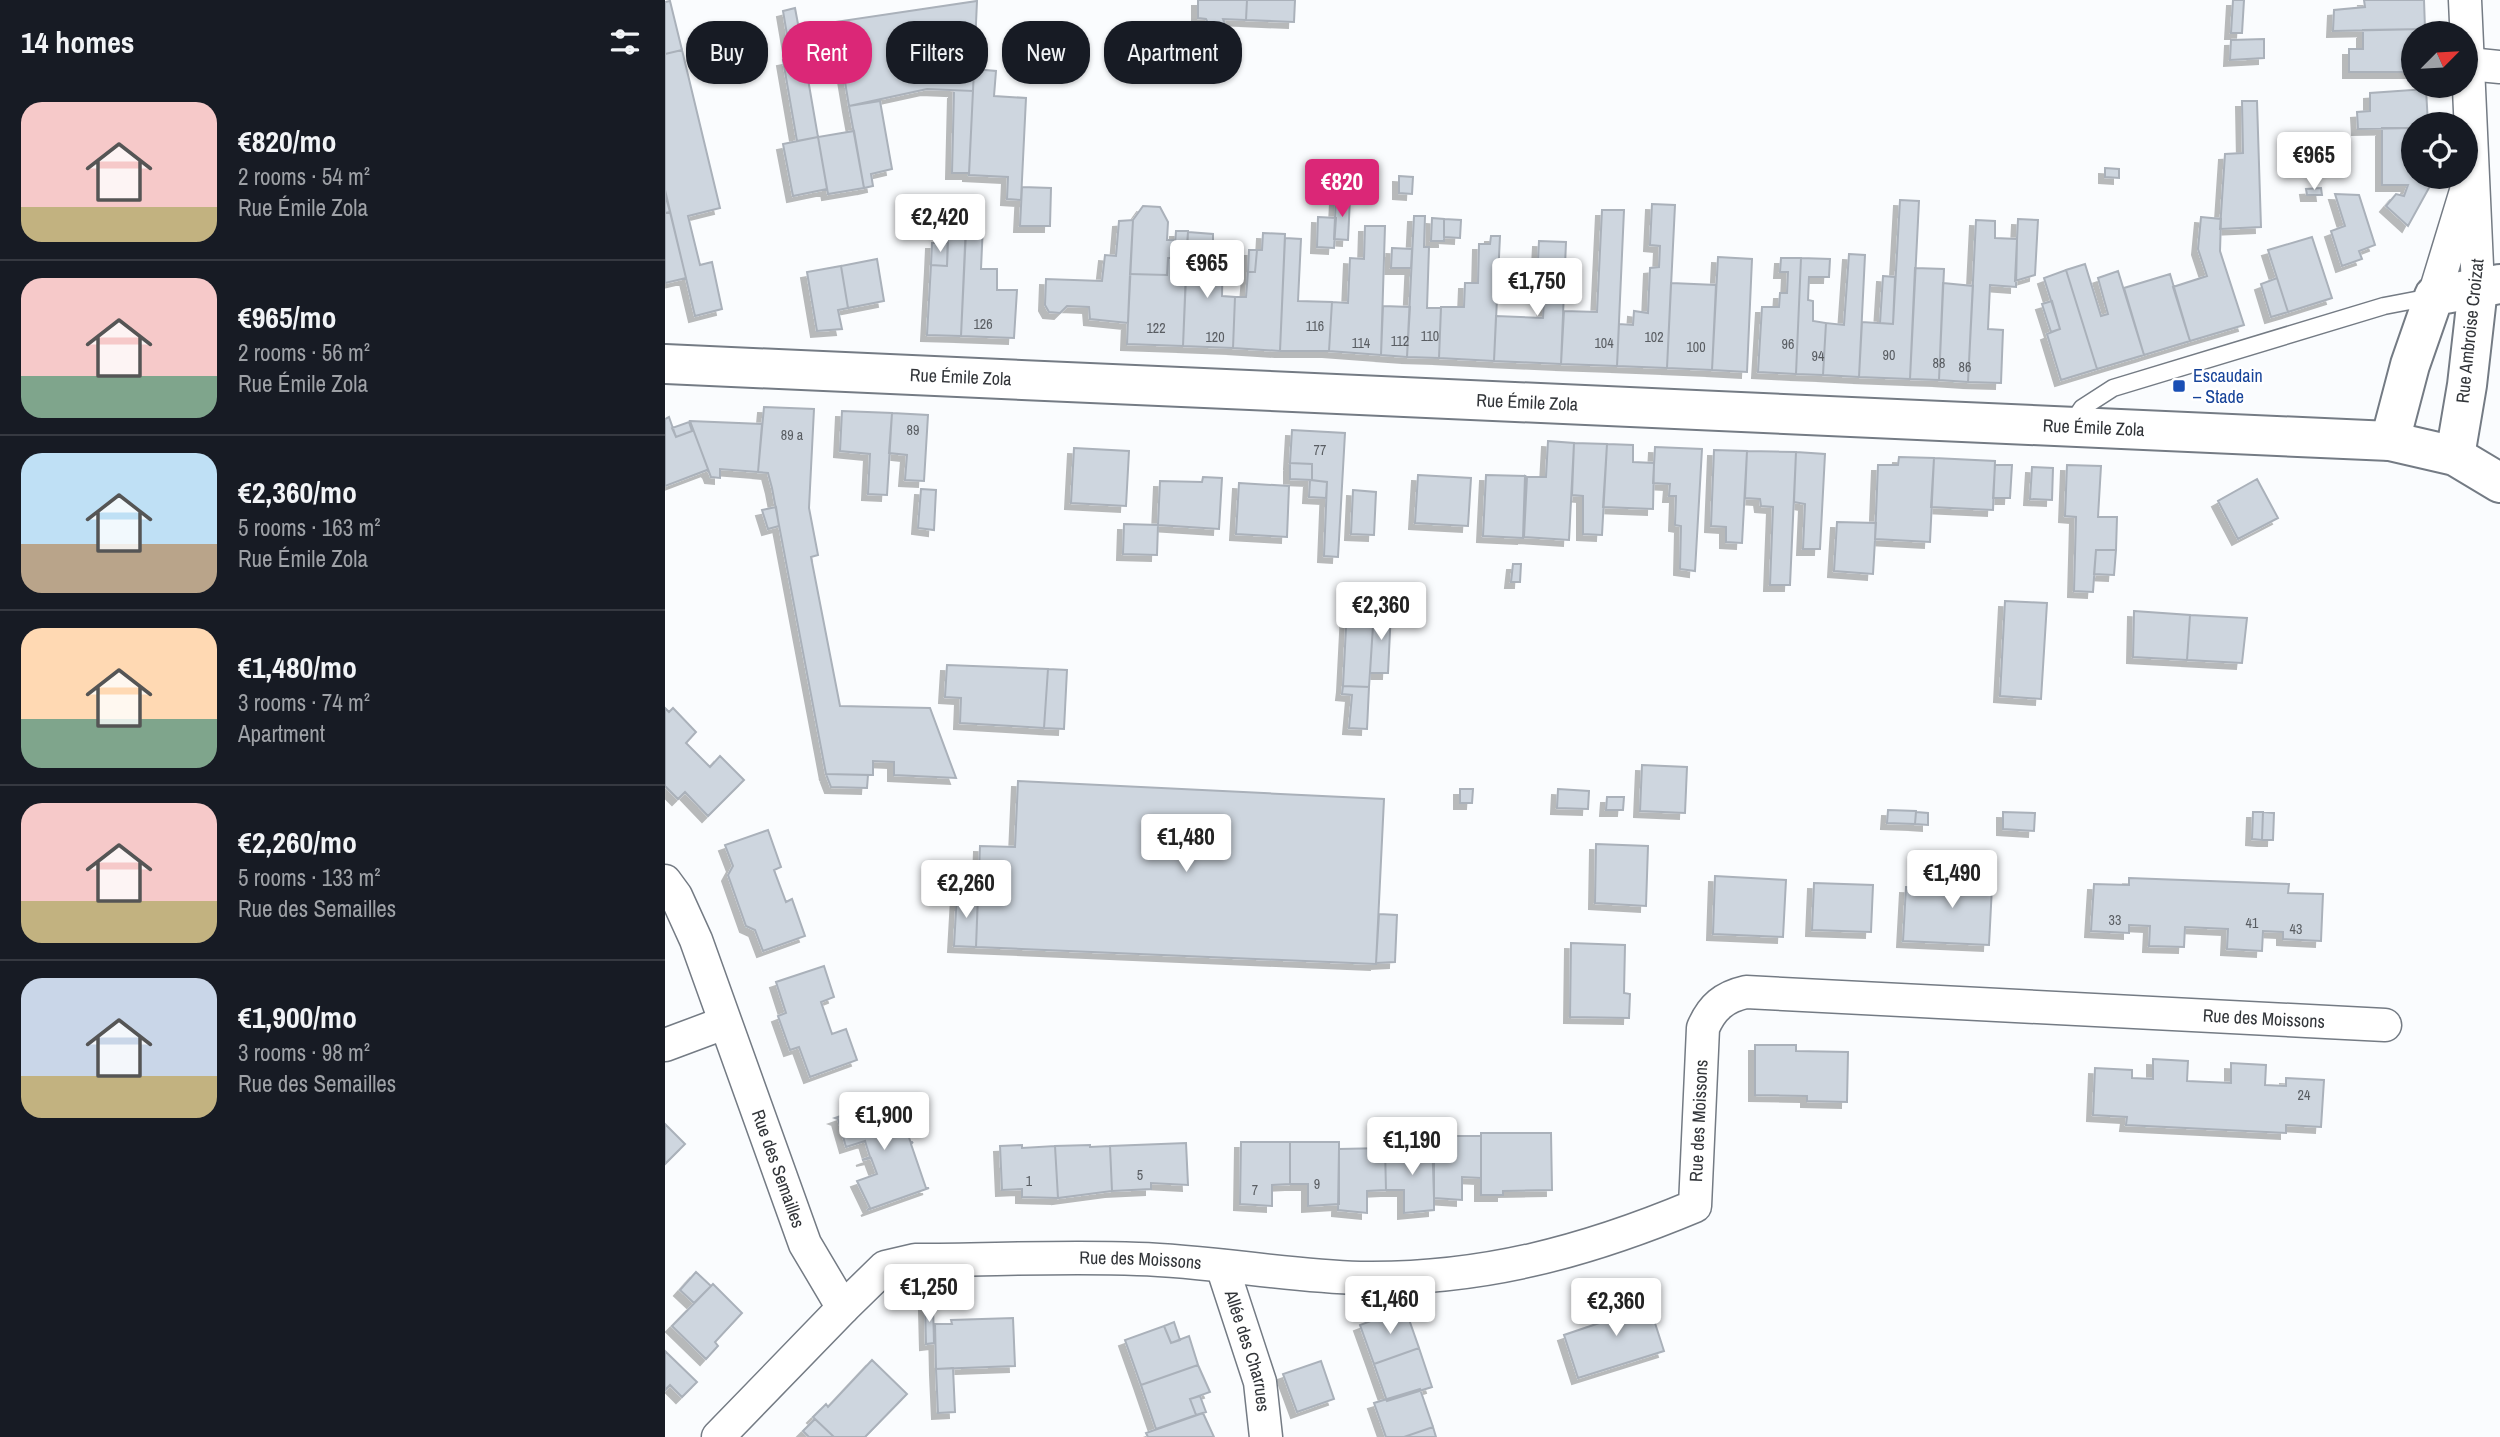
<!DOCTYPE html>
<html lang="en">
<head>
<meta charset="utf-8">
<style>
  body { margin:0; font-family:"Archivo Narrow",sans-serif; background:#20242c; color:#f1f3f6; height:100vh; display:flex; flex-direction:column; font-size:26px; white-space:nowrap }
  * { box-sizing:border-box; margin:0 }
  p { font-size:23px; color:#9ea1a6 }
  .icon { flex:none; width:38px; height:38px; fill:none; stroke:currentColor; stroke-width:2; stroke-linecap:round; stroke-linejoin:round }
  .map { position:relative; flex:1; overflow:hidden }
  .side { display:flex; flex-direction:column; background:#171b24; width:665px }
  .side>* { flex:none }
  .top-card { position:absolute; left:21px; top:21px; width:665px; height:63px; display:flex; gap:14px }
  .needle { width:46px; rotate:66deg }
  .controls { position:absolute; left:1736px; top:21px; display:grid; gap:14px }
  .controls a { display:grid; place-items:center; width:77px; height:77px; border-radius:50%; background:#171b24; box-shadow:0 2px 5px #0004; font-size:35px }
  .price { position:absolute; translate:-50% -60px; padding:0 16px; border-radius:7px; background:#fff; color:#222; font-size:23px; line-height:46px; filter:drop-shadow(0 2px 4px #0008) }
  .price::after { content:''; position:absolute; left:50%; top:42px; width:21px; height:16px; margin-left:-10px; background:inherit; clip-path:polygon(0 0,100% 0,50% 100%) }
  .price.current { background:#db2777; color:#fff }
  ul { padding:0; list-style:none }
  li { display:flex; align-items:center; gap:21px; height:175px; padding:0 21px }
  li+li { border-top:2px solid #363941 }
  li span { display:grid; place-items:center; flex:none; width:196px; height:140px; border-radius:21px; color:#555 }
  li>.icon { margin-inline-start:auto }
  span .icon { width:84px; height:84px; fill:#fffc; stroke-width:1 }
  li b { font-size:30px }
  h2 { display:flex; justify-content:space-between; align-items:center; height:84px; padding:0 21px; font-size:30px }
  .tag { padding:0 24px; border-radius:28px; background:#171b24; box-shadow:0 2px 5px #0004; font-size:24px; line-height:63px }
  .tag.current { background:#db2777; color:#fff }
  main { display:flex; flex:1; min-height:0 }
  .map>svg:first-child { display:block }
</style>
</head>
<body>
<main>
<section class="side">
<h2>14 homes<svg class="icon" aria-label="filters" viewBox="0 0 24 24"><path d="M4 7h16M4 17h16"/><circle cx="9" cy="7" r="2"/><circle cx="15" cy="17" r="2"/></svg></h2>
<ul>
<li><span style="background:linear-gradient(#f6c9c9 75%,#c2b280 0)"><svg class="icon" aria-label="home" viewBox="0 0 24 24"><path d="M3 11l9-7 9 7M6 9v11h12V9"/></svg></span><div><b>€820/mo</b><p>2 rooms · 54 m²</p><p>Rue Émile Zola</p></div></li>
<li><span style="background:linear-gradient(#f6c9c9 70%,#7fa58c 0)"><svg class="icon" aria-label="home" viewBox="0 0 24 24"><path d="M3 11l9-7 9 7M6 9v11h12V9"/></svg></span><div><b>€965/mo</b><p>2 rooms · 56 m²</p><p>Rue Émile Zola</p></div></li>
<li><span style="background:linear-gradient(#bfe0f5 65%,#b9a48a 0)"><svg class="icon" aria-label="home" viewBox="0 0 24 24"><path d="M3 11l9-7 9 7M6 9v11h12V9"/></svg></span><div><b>€2,360/mo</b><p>5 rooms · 163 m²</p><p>Rue Émile Zola</p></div></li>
<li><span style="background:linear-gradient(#ffd9b3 65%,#7fa58c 0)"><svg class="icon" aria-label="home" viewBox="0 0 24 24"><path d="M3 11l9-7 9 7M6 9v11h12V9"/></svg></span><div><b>€1,480/mo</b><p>3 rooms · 74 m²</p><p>Apartment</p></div></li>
<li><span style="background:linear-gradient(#f6c9c9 70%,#c2b280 0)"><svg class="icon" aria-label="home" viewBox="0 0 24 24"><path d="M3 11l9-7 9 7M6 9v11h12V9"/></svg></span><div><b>€2,260/mo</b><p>5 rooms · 133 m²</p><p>Rue des Semailles</p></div></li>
<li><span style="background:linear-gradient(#c9d6e8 70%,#c2b280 0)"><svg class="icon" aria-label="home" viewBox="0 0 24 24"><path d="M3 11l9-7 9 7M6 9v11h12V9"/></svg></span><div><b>€1,900/mo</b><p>3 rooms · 98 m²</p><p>Rue des Semailles</p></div></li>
</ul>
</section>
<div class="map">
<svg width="1835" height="1437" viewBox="0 0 1835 1437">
  <defs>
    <filter id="shadow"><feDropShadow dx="-6" dy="6" stdDeviation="0" flood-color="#0004"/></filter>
  </defs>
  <rect width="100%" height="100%" fill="#fafcfe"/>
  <path fill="#ced6df" stroke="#aab1ba" stroke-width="2" filter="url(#shadow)" d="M533 0H582L581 20 558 19 564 35 551 41 541 19 533 18Z
    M582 0H630L629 22 581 20Z
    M1568 0H1579L1577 33H1566Z
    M1699 0H1759L1760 29 1668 31 1669 10 1700 7Z
    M5 1 17 50 0 54V2Z
    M312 1 308 91 262 89 184 106 170 22Z
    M130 8 139 56 126 58 118 11Z
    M1760 29V33H1748V72H1684V49H1698V30Z
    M1599 39V58L1565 60 1566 40Z
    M17 50 55 208 23 216 35 265 47 262 57 309 30 316 0 190V54Z
    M139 56 153 137 132 141 118 60Z
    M309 69 331 71 329 96 361 98 356 200 342 199 343 177 304 175Z
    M1761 89 1763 124H1748V128L1693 129 1692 112 1705 111V93Z
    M289 91H308L304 173H287Z
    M215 101 227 169 206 174 208 186 199 188 184 106Z
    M1577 101H1592L1596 227 1555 229 1560 154 1578 153Z
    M1717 128H1748V177H1765V186L1743 226 1721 206 1731 194 1739 196 1743 185H1717Z
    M189 131 199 188 163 194 153 137Z
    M153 137 162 189 128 196 118 144Z
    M1440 168 1454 169V178L1440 177Z
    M734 176 748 177 747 194 734 193Z
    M357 187 386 188 385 226H355Z
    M1656 188 1657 195H1642L1641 189Z
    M0 194 5 212 0 213Z
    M1670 194 1694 195 1710 245 1694 251 1697 259 1677 266 1666 231 1680 226Z
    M671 197 685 198 683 240 669 239Z
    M1235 200 1254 201 1245 379 1194 377 1197 322 1228 324Z
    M987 204 1010 205 1002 368 952 366 954 324 968 325 969 311 983 313 985 268 994 267 995 246 985 245Z
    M478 206 495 207 503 222 502 240H510L509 258H503L502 275 465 274 468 220Z
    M937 210H959L952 366 896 364 899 311 932 312Z
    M5 212 21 278 0 283V213Z
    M749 216H760L759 247H764L762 308H776L774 358 742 357Z
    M653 217 671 218 669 248 652 247Z
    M1536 217 1556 219 1555 251 1579 325 1525 341 1508 287 1542 276 1533 249Z
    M767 218 779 219V241H766Z
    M779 219 796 220 795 238 779 237Z
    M1353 219 1373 220 1370 275 1350 281Z
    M468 220 463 323 425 319 424 307 402 306 395 313 384 312 380 305 381 279 437 281 440 255 451 256 454 221Z
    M1311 220 1330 221V238L1352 239 1351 287 1325 285 1323 329 1338 330 1336 383 1303 382Z
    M301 223 318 224 316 269H332V290H352L349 338 296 336Z
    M700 226H720L716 355 664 351 667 302 683 303 685 258 699 259Z
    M283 231 301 232 296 336 262 335 266 265 282 266Z
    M511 231H523L518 346 462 344 465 274 502 275 503 258H509Z
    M523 232 548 234V247L522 245Z
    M598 233 620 234 615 351 568 348 570 297H581L583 272H590L592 250H597Z
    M826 236H835L829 361 774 358 776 307H799L800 283H813L814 244H825Z
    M1647 237 1667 298 1623 312 1603 250Z
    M620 238 636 239 633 301 667 302 664 351H615Z
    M874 241 901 242 896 364 829 361 831 316 878 318 881 261 873 260Z
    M267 243H283L282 266 266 265Z
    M522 245 558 247 557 296 570 297 568 348 518 346Z
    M727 248 747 249 746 268H726Z
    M584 250H592L590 272H583Z
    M1184 254 1200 255 1194 377 1158 375 1161 323 1179 325Z
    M1053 257 1087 259 1082 372 1047 370Z
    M1116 258H1136L1131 374 1093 372 1097 307H1114L1115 293H1122L1123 272H1115Z
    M1136 258 1165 259 1164 277H1144L1143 300 1148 301V321L1161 323 1158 375 1131 374Z
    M212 259 219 301 183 308 176 266Z
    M1420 264 1436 316 1443 314 1433 278 1453 271 1479 355 1432 369 1401 270Z
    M176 266 183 308 173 310 177 329 152 331 142 272Z
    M1250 268 1279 269 1274 380 1245 379Z
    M1401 270 1432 369 1396 380 1382 334 1395 329 1379 278Z
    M1505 274 1525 341 1479 355 1459 288Z
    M1218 276 1230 277 1228 324 1215 323Z
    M1612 278 1623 312 1606 317 1596 284Z
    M1006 283 1051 285 1047 370 1002 368Z
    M1278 283 1308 286 1303 382 1274 380Z
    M1387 301 1395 329 1386 332 1377 304Z
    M718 306 745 307 742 357 716 355Z
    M99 407 149 409 144 508 153 555 146 557 175 706 265 708 291 778 229 775V762L208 761V775L161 774 107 488 103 473 93 472Z
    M177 411 227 413 222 495 203 494 205 454 175 451Z
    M227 413 263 415 259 481 240 480 242 455 224 453Z
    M4 417 11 437 27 431 25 421 44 472 42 470 0 486V419Z
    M25 421 97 424 93 472 55 469V478L46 477Z
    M24 422 27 431 11 437 7 428Z
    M627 430 680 433 673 557 659 556 662 482 647 480V464L625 463Z
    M883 441 909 443 904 540 859 537 862 477H881Z
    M909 443 942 444 937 535 918 534V496L907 495Z
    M942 444 968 445V462L989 463 988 509 938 507Z
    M990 447 1037 449 1030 571 1015 569 1016 526 1010 525 1011 496H1004L1005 484 988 483Z
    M409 448 464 451 461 506 406 503Z
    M1049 450 1082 451 1077 543 1061 542V527L1046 526Z
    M1082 451 1131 452 1125 585H1105L1108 507 1096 506 1095 499 1080 498Z
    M1131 452 1160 454 1155 549H1138L1140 504 1129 502Z
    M1234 457 1269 458 1265 542 1210 539 1213 465H1233Z
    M1269 458 1330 461 1328 510 1266 507Z
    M625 463 647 464V480L625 479Z
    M1330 465H1347L1345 498H1328Z
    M1402 465 1436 466 1433 517H1452L1451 550H1431L1428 592 1409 591 1411 517 1400 516Z
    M1367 467 1388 468 1387 500 1365 499Z
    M753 475 806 478 803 526 750 523Z
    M821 475 860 476 858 538 818 536Z
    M860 476 862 477 858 538Z
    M538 477 557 478 554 529 493 525 495 481 537 482Z
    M1592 479 1613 518 1573 539 1553 501Z
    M645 480 662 482 661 498 644 497Z
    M574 483 624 486 622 537 571 534Z
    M256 489 271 490 269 530 253 528Z
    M688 490 711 492 709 535 686 534Z
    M111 507 114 526 103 529 97 510Z
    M1172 522 1211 523 1208 574 1169 571Z
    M459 524 493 525 492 555 458 554Z
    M1431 550H1451L1449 575 1429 574Z
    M848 564H856L855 582H846Z
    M695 588H706L704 609 709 610 704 687 678 686 682 608 693 609Z
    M1340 601 1382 603 1376 699 1335 696Z
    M709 610 726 611 723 673H705Z
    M1469 611 1525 615 1522 660 1468 657Z
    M1525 615 1582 618 1577 663 1522 660Z
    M282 665 383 669 379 728 295 723 296 698 280 697Z
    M383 669 402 670 399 729 379 728Z
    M678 686 704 687 702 729 684 728 687 695 677 694Z
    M0 708 4 712 8 708 31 732 21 743 45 767 55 756 79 780 43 816 20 792 13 799 0 786Z
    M977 765 1022 767 1020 813 975 811Z
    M161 774 203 775 202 788 166 787Z
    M353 781 719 799 711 964 311 947 315 846 350 847Z
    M795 789H808L807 803H795Z
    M893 789 924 791 923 809 892 808Z
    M942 797H959L958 810H941Z
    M1223 810 1251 811 1250 824 1222 823Z
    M1251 812 1263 813V825L1250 824Z
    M1338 812 1370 813 1369 831 1338 829Z
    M1588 812H1598L1597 840 1587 839Z
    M1598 812 1609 813 1608 840H1597Z
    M103 830 116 867 109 870 121 902 127 899 140 936 98 951 90 930 81 926 63 875 68 866 60 845Z
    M931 844 983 846 981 906 930 903Z
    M1292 866 1328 867 1324 945 1238 941 1241 887 1291 889Z
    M1050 876 1121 880 1118 937 1048 934Z
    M1464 878 1624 884 1623 893 1658 894 1656 941 1618 939V932L1598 931 1597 951 1562 949 1563 929 1520 927 1519 947 1484 946 1485 926 1464 925V933L1426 931 1429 884 1464 885Z
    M1149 883 1208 885 1206 932 1147 930Z
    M292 893H313L311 947 289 946Z
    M714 914 732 915 730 962 711 963Z
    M906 943 960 945 959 993 965 994 964 1018 905 1017Z
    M159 966 169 997 156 1002 167 1034 181 1029 192 1060 145 1077 134 1047 125 1050 113 1016 121 1013 111 982Z
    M1090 1045H1131V1051L1183 1052 1182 1102 1142 1101V1096L1090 1095Z
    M1488 1059 1523 1061 1522 1081 1566 1083V1063L1601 1065 1600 1085 1621 1086V1078L1659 1080 1656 1127 1621 1125V1133L1461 1125 1462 1117 1428 1115 1430 1068 1467 1070V1078L1488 1079Z
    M232 1096 230 1099 246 1143 248 1142 246 1144 261 1188H264L202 1210 205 1208 192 1181 212 1174 206 1158 197 1160 205 1157 200 1141 181 1147 173 1119 170 1118Z
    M0 1124 20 1144 0 1164Z
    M816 1133H886L887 1190 838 1191V1195H816Z
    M767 1136H816V1178L797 1177V1200L769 1198Z
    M576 1142H625V1184L607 1185V1206L575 1204Z
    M625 1142H674V1204L643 1206V1184H625Z
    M521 1143 523 1185 486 1183V1189L447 1191 445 1146Z
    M357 1145V1148L390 1146 393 1198 357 1197V1189L337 1190 335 1146Z
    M425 1145V1147L445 1146 447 1191 393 1198 390 1146Z
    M720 1148 721 1190 702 1191V1213L673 1210 674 1149Z
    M720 1148H769V1210L739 1213V1190H721Z
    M31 1272 46 1286 29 1303 15 1290Z
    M48 1284 77 1313 50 1342 53 1346 41 1359 7 1326Z
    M980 1292 999 1351 913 1378 899 1335 946 1319 941 1304Z
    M268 1304 269 1343 261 1344 260 1305Z
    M740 1308 754 1348 709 1364 695 1325Z
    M348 1318 350 1366 271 1369 270 1324H287L286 1320Z
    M509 1322 515 1340 506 1343 499 1326Z
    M499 1326 506 1343 524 1336 533 1365 476 1385 460 1340Z
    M754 1348 767 1387 722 1401 709 1364Z
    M0 1351 32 1382 17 1397 5 1385 0 1390Z
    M207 1360 242 1394 200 1437H169L148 1417 161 1404 163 1407Z
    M656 1361 669 1399 632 1412 618 1374Z
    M533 1365 545 1392 525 1399 531 1415 491 1429 476 1385Z
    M288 1368 290 1412 273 1413 271 1369Z
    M755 1389 768 1427 739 1437H721L709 1403Z
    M535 1396 541 1412 531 1415 525 1399Z
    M538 1413 549 1437H483L481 1433Z
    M150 1419 169 1437H144L138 1431Z
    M768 1427 771 1437H739Z"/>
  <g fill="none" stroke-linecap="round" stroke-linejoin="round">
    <g stroke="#747b84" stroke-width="19">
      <path id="service" d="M1405 426 1417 408 1448 388 1719 306 1766 297"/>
    </g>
    <g stroke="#747b84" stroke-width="35">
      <g id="minor">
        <path d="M1800 0 1813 288"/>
        <path d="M1804 64 1835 67"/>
        <path d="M1769 296 1801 191"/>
        <path id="s1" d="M0 881 11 896 31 940 140 1244 178 1308 53 1437"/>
        <path d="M0 1045 59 1023"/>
        <path id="s2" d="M557 1266 595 1382 601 1437"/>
        <path id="s3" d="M178 1308 220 1267 250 1260C324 1260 399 1256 473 1259 547 1261 621 1276 695 1278 816 1280 920 1252 1030 1206L1038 1028C1047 1007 1059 997 1081 992L1720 1025"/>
      </g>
    </g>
    <g stroke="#747b84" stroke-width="42">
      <g id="tertiary">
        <path id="s4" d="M0 364 1725 441 1790 456 1835 483"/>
        <path d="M1725 441 1745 365 1769 296 1835 284"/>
        <path d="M1790 456 1802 385 1813 288"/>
      </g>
    </g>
    <use href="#service" stroke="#fff" stroke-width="16"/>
    <use href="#minor" stroke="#fff" stroke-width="32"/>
    <use href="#tertiary" stroke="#fff" stroke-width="38"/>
  </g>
  <rect fill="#1a4fb4" stroke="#fff" stroke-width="2.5" x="1507" y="379" width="14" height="14" rx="3.5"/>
  <g text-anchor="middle" stroke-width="5" stroke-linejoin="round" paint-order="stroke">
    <g font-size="14" fill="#595d62">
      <text x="318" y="329">126</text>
      <text x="650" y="331">116</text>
      <text x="491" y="333">122</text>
      <text x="765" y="341">110</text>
      <text x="550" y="342">120</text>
      <text x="989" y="342">102</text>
      <text x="735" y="346">112</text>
      <text x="696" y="348">114</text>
      <text x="939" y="348">104</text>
      <text x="1123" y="349">96</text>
      <text x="1031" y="352">100</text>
      <text x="1224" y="360">90</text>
      <text x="1153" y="361">94</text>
      <text x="1274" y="368">88</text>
      <text x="1300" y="372">86</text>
      <text x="248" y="435">89</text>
      <text x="127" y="440">89 a</text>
      <text x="655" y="455">77</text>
      <text x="1450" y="925">33</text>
      <text x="1587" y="928">41</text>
      <text x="1631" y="934">43</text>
      <text x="1639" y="1100">24</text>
      <text x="475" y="1180">5</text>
      <text x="364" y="1186">1</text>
      <text x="652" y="1189">9</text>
      <text x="590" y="1195">7</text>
    </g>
    <g font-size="18" fill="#323539" stroke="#fff">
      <text transform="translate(1805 331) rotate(-84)" y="6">Rue Ambroise Croizat</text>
      <text dy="6" stroke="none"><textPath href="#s4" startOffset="296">Rue Émile Zola</textPath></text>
      <text dy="6" stroke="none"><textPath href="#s4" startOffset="863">Rue Émile Zola</textPath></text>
      <text dy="6" stroke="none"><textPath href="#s4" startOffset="1430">Rue Émile Zola</textPath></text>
      <text dy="6" stroke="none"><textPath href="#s3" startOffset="1636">Rue des Moissons</textPath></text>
      <text dy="6" stroke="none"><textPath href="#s3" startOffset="966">Rue des Moissons</textPath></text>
      <text dy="6" stroke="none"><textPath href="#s1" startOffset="310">Rue des Semailles</textPath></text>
      <text dy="6" stroke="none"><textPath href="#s3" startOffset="315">Rue des Moissons</textPath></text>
      <text dy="6" stroke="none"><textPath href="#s2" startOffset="89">Allée des Charrues</textPath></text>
    </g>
    <g font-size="18" fill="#164399" stroke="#fff" text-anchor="start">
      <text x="1528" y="382">Escaudain<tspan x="1528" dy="21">– Stade</tspan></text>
    </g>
  </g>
</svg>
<div class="controls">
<a><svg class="needle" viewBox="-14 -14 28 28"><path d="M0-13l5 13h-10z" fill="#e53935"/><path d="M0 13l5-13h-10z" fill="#9ea1a6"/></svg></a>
<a><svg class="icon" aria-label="locate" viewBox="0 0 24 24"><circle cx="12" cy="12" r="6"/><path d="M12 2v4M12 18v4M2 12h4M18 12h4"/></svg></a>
</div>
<b class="price" style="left:1649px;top:192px">€965</b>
<b class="price current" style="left:677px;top:219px">€820</b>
<b class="price" style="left:275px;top:254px">€2,420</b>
<b class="price" style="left:542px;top:300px">€965</b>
<b class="price" style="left:872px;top:318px">€1,750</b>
<b class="price" style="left:716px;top:642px">€2,360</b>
<b class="price" style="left:521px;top:874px">€1,480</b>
<b class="price" style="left:1287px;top:910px">€1,490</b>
<b class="price" style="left:301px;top:920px">€2,260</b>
<b class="price" style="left:219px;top:1152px">€1,900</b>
<b class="price" style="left:747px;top:1177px">€1,190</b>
<b class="price" style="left:264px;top:1324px">€1,250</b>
<b class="price" style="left:725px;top:1336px">€1,460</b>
<b class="price" style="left:951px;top:1338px">€2,360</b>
<div class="top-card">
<a class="tag">Buy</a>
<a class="tag current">Rent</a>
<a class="tag">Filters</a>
<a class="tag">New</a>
<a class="tag">Apartment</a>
</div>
</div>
</main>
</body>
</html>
